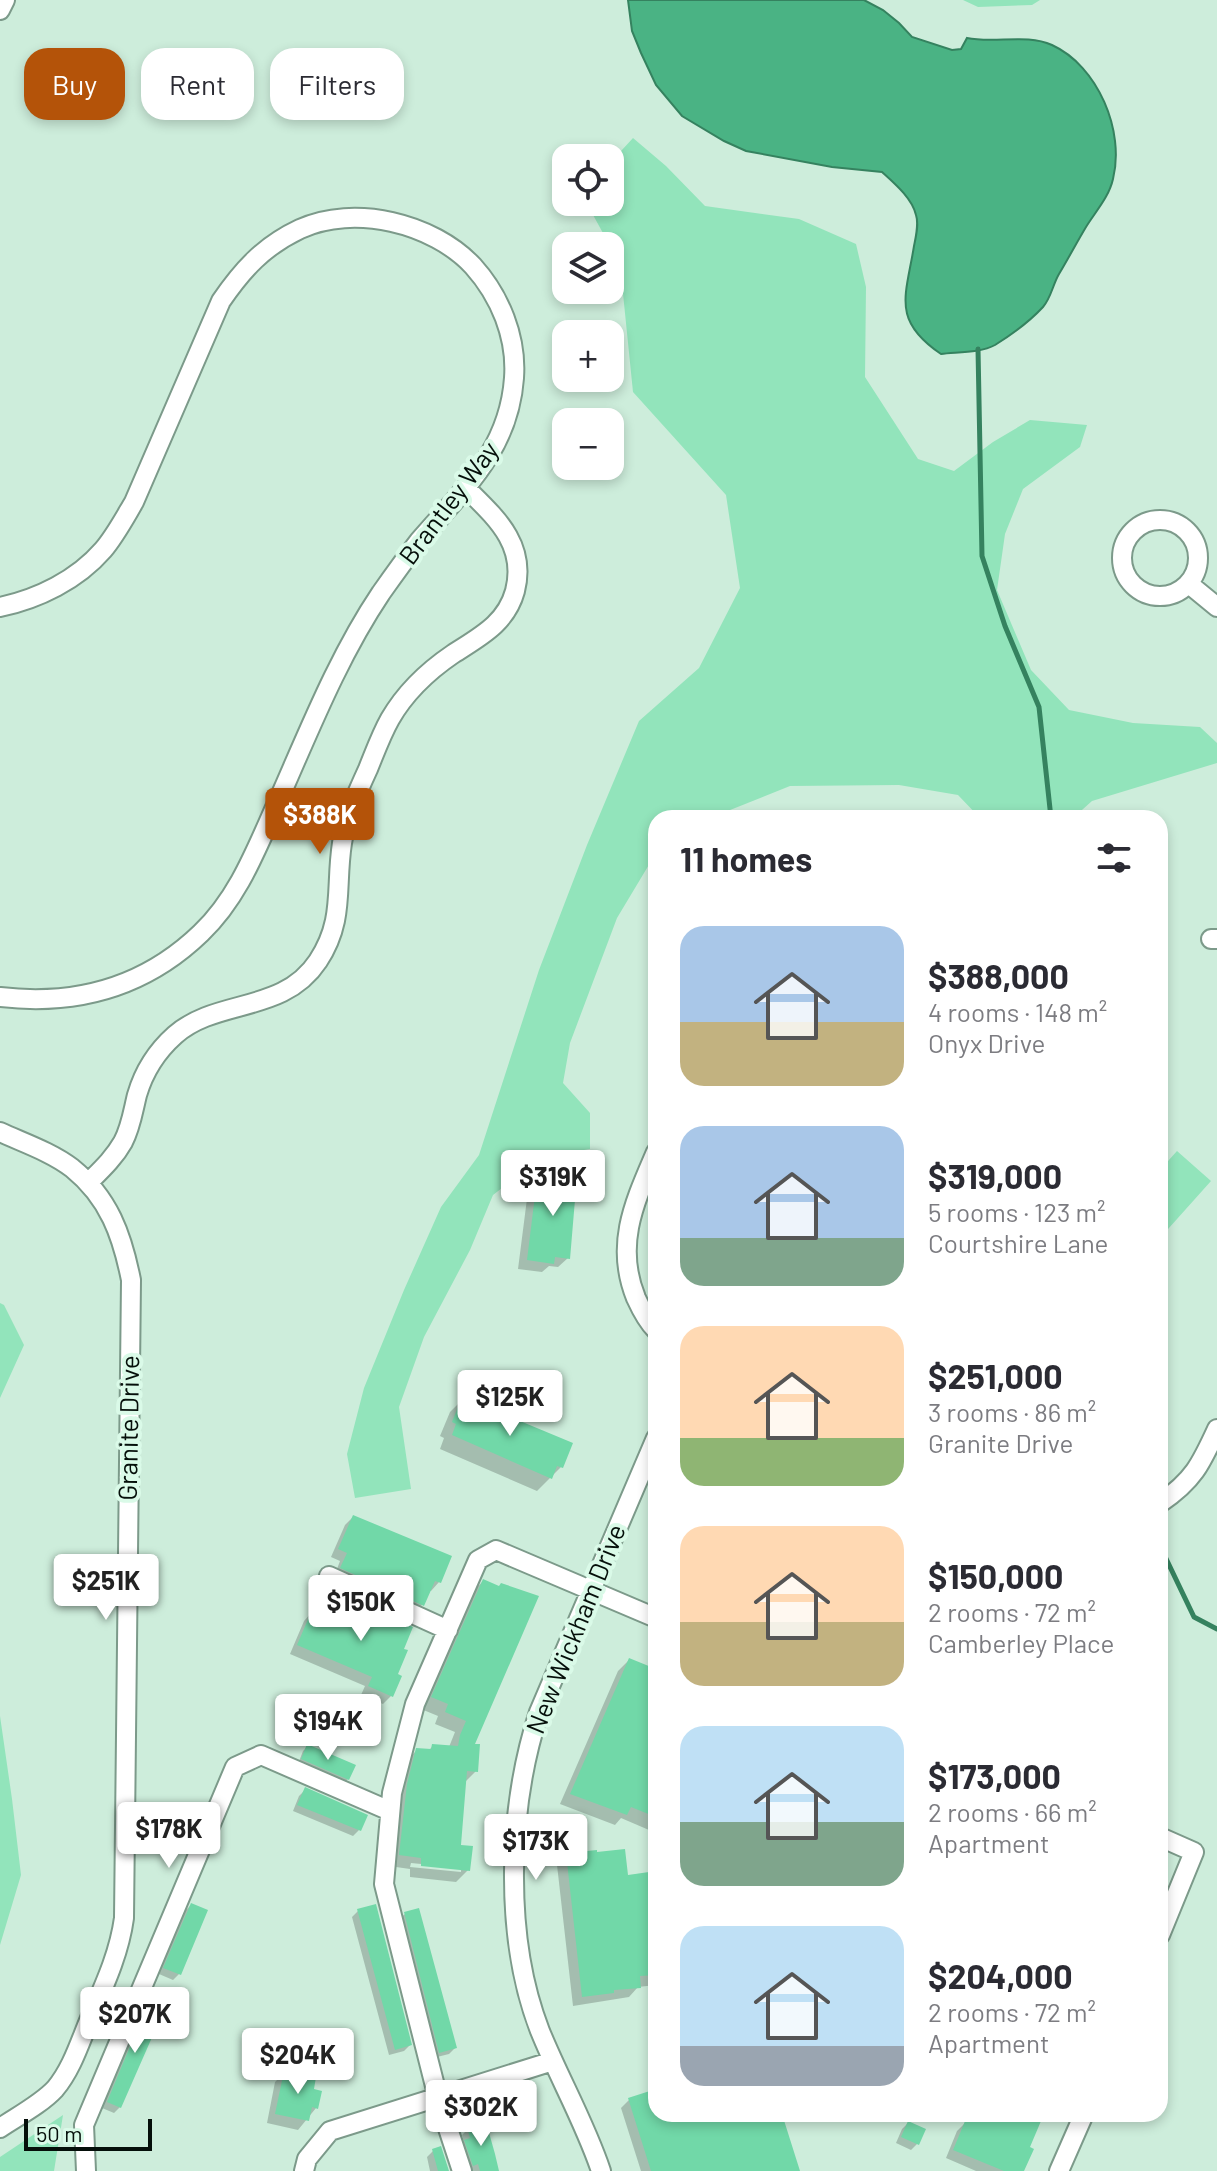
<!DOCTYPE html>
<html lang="en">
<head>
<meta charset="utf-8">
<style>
  body { margin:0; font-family:Barlow,sans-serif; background:#f2f2f3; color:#2b2b33; height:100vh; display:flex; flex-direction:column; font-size:30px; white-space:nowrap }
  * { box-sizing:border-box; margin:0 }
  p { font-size:26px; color:#7c7c81 }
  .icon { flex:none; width:44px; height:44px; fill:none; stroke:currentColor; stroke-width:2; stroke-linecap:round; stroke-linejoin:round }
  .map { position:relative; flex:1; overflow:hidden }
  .drawer { position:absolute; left:648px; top:810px; width:520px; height:1312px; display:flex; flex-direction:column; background:#fff; border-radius:24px; box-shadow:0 4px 12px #0003 }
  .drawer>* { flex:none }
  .hud { position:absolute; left:24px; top:48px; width:504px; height:72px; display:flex; gap:16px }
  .buttons { position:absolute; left:552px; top:144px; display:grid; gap:16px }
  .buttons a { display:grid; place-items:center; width:72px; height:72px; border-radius:16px; background:#fff; box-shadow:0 4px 12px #0003; font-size:40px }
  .scale { position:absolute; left:24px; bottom:20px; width:128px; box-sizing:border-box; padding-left:8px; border:4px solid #050f0a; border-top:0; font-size:22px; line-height:28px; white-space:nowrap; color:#050f0a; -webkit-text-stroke:6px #dafae8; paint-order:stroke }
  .price { position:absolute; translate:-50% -68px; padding:0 18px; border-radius:8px; background:#fff; color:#222; font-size:26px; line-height:52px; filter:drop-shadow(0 2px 4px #0008) }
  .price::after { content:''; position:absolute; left:50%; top:48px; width:24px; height:18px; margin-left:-12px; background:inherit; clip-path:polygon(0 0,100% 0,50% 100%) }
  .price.active { background:#b45309; color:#fff }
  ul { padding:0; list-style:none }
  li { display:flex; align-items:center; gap:24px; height:200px; padding:0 32px }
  li span { display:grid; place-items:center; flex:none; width:224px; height:160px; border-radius:24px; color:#555 }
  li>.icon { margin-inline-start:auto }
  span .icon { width:96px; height:96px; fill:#fffc; stroke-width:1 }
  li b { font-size:34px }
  h2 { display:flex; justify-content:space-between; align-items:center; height:96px; padding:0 32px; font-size:34px }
  .pill { padding:0 28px; border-radius:24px; background:#fff; box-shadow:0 4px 12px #0003; font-size:28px; line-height:72px }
  .pill.active { background:#b45309; color:#fff }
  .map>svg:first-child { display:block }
</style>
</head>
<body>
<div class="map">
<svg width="1217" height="2171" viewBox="0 0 1217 2171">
  <rect width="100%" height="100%" fill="#cdeddb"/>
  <path fill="#92e4bb" d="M963 0H1040L1032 5 978 7Z
    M633 138 666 166 705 206 799 219 856 244 866 287 865 377 918 459 954 471 993 442 1030 420 1087 425 1080 447 1023 489 1005 534 997 590 1031 670 1069 710 1133 723 1200 727 1217 743V763L1092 801 1073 818H980L958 795 899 785 790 786 710 818H656V853L617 918 570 1043 563 1083 590 1113V1149L542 1157 493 1195 470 1250 424 1337 399 1407 411 1489 355 1498 347 1454 364 1388 404 1290 441 1207 479 1155 539 970 587 845 639 721 699 668 740 588 726 495 633 392 620 264 587 204 588 202H610V163Z
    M1177 1151 1211 1181 1160 1238V1170Z
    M0 1303 4 1305 24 1345 0 1398Z
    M0 1716 12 1799 21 1875 0 1945Z
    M63 2115 54 2171H0V2157Z"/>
  <path fill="#4ab384" stroke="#35825f" stroke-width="2" d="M628 0H864L883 10 899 23 912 37 952 50 961 49 967 38C995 44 1026 33 1052 45 1098 66 1125 131 1113 179 1109 197 1096 211 1086 227 1077 242 1068 259 1059 274 1053 284 1051 298 1043 307 1030 321 1011 335 995 345 981 353 957 352 941 354 891 320 906 296 914 246 916 236 919 224 916 215 912 198 894 183 882 172L832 167 746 151 724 141 682 116 656 85 641 53 632 31Z"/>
  <path fill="#0003" fill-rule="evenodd" d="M539 1173 568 1258 558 1267 549 1266 542 1272 518 1269 529 1183Z
    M463 1399 561 1467 537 1491 440 1449 444 1438 440 1436 450 1412Z
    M353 1517 439 1582 431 1591 429 1590 422 1605 414 1613 334 1577 340 1561 331 1557 345 1525Z
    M483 1581 472 1746 476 1771 464 1783 459 1846 468 1870 456 1882 410 1877V1869L389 1866 405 1762 417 1750 428 1751 433 1746 449 1747 455 1732 435 1724 438 1716 421 1709 472 1593ZM411 1863 461 1868V1872L410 1867Z
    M349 1600 401 1650 391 1696 383 1704 361 1695 365 1686 290 1654 304 1621 312 1612 335 1622 340 1609Z
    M629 1660 656 1676V1833L621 1818 615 1825 560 1804 618 1671Z
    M308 1746 348 1779 343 1784 298 1764 303 1751Z
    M305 1790 359 1830 353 1836 293 1811 299 1796Z
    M566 1855 626 1877 656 1873V1985L638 1987 629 1997 573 2006 557 1865Z
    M191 1905 179 1974 173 1980 159 1974 185 1911Z
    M358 1911 410 2045 404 2051 389 2055 352 1917Z
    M405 1914 455 2048 449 2054 433 2058 398 1920Z
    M149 2006 120 2107 114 2113 102 2108 143 2012Z
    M284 2073 312 2091 316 2108 298 2130 267 2123 275 2082Z
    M656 2091V2114H780L798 2171H641L621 2108 629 2100Z
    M883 2114H909L901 2122Z
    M969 2114H1042L1027 2148 1022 2171H976L946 2158 957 2131 964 2124Z
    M908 2123 917 2144 911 2150 896 2143 902 2129Z
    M468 2129 497 2171H466L459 2148 464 2143 462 2135Z
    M433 2151 448 2171H430L427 2157Z"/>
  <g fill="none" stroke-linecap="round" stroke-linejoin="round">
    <path stroke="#35825f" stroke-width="5" d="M978 349 982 556 1005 626 1039 707 1051 818
      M1160 1546 1194 1617 1217 1629"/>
  </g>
  <path fill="#71d8a8" d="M538 1171 577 1176 570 1259 555 1257 554 1264 527 1260Z
    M462 1397 573 1443 563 1468 557 1466 552 1479 452 1435 456 1424 452 1422Z
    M353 1515 452 1556 441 1583 435 1581 424 1606 340 1568 347 1553 338 1549Z
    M483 1579 499 1586 501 1583 539 1596 475 1744H480L478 1772 467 1771 461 1845 473 1846 470 1871 421 1866V1858L399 1855 407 1784 416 1748 431 1749 432 1744 458 1746 460 1735 466 1721 445 1712 448 1704 431 1697Z
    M348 1598 413 1627 404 1649 408 1650 398 1674 402 1676 393 1697 368 1686 372 1677 297 1645 312 1610 338 1621Z
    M629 1658 656 1669V1817L631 1807 627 1815 570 1794Z
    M307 1744 356 1765 349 1780 301 1759Z
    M305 1787 368 1815 361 1831 297 1805Z
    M625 1849 628 1875 656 1871V1975L640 1976 641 1988 614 1990V1993L582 1997 566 1853 597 1850V1852Z
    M191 1903 208 1910 181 1975 163 1968Z
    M376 1904 412 2045 395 2050 357 1909Z
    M419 1908 457 2048 439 2053 404 1912Z
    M148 2003 164 2010 121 2108 107 2102Z
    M284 2071 316 2077 314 2089 322 2091 318 2109 312 2107 309 2121 275 2114Z
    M656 2089V2114H782L800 2171H651L628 2098Z
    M968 2114H1024L1041 2121 1030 2147 1034 2149 1024 2171H1004L953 2150Z
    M908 2121 926 2129 919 2145 901 2137Z
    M486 2122 495 2154 499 2171H480L478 2164 473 2166 464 2140 470 2138 467 2127Z
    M441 2146 449 2171H438L432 2149Z"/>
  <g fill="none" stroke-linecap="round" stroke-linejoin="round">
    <g stroke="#7c9a8a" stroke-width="22">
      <path id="street" d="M0 10 5 0
        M1122 558a38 38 0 1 1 76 0a38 38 0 1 1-76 0Z
        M1189 584 1217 607
        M0 607C38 599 77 580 103 550 115 536 124 519 134 502L221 301C243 269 264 246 300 229 354 204 433 223 473 266 500 296 517 337 514 378 509 450 463 490 419 541 406 558 393 576 381 593 338 657 309 731 278 801 257 847 239 897 201 933 145 987 77 1006 0 997
        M1211 939H1217
        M0 1132C24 1143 51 1152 72 1168 109 1198 122 1235 131 1280L124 1918C119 1955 103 1988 88 2023 79 2045 71 2070 55 2089 41 2104 18 2116 0 2128
        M656 1152C635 1201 614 1244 636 1298 641 1309 647 1321 656 1330
        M88 1183C101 1170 114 1158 123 1142 131 1127 133 1111 137 1095 144 1071 157 1051 175 1035 217 998 283 1014 318 961 345 920 335 888 342 843 346 817 357 793 368 769 375 752 381 735 390 719 405 693 428 671 453 654 479 637 506 624 515 591 527 544 495 517 466 488
        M1160 1503C1193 1481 1201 1464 1217 1429
        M329 1576 448 1630
        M1160 1837 1194 1852 1160 1935
        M86 2171 84 2125 235 1767 261 1755 390 1811
        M304 2171 307 2159 330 2131 553 2061
        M462 2171 438 2098 384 1884 392 1793 415 1704 478 1560 496 1550 656 1618
        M601 2171C585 2123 559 2078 540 2031 503 1936 508 1807 539 1712L656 1438
        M1059 2171 1084 2114"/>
    </g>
    <use href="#street" stroke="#fff" stroke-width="18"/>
  </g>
  <g text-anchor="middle" stroke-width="8" stroke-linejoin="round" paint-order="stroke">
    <g font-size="26" fill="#050f0a" stroke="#dafae8">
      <text transform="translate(449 503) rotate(-53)" y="9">Brantley Way</text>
      <text transform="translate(129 1428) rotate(-89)" y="9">Granite Drive</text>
      <text transform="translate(576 1629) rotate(-68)" y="9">New Wickham Drive</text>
    </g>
  </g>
</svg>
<div class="buttons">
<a><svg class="icon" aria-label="locate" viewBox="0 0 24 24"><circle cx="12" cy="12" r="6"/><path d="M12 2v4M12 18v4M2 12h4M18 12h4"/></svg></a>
<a><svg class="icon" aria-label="layers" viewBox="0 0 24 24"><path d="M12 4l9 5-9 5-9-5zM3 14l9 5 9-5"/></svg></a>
<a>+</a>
<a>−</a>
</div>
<div class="scale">50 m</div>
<b class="price active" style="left:320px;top:856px">$388K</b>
<b class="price" style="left:553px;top:1218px">$319K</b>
<b class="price" style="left:510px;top:1438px">$125K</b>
<b class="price" style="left:106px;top:1622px">$251K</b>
<b class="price" style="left:361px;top:1643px">$150K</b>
<b class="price" style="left:328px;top:1762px">$194K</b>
<b class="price" style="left:169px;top:1870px">$178K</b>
<b class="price" style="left:536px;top:1882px">$173K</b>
<b class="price" style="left:135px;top:2055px">$207K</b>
<b class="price" style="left:298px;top:2096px">$204K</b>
<b class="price" style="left:481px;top:2148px">$302K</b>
<div class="hud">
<a class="pill active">Buy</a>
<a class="pill">Rent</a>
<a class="pill">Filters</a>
</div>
<section class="drawer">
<h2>11 homes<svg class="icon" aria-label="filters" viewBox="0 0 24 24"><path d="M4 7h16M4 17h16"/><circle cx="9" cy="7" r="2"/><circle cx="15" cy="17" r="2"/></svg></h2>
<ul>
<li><span style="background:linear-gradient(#a9c7e8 60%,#c2b280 0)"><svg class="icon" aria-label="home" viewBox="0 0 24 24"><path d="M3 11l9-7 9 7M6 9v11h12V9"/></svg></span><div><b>$388,000</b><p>4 rooms · 148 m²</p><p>Onyx Drive</p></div></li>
<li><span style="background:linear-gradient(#a9c7e8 70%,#7fa58c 0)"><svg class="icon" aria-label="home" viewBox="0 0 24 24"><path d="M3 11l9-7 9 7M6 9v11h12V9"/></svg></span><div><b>$319,000</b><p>5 rooms · 123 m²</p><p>Courtshire Lane</p></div></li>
<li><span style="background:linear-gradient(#ffd9b3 70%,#8fb573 0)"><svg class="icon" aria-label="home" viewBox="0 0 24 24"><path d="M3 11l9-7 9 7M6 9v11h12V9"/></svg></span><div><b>$251,000</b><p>3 rooms · 86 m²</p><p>Granite Drive</p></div></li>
<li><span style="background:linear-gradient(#ffd9b3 60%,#c2b280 0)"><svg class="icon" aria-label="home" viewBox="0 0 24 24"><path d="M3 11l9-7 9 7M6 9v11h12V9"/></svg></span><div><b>$150,000</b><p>2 rooms · 72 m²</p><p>Camberley Place</p></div></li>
<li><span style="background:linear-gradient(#bfe0f5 60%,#7fa58c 0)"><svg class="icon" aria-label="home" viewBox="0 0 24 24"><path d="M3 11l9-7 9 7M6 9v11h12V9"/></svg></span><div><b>$173,000</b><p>2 rooms · 66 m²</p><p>Apartment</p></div></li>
<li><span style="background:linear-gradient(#bfe0f5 75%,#9aa5b1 0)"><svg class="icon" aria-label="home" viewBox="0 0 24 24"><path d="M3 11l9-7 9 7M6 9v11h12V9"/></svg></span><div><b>$204,000</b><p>2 rooms · 72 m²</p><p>Apartment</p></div></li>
</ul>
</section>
</div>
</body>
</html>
